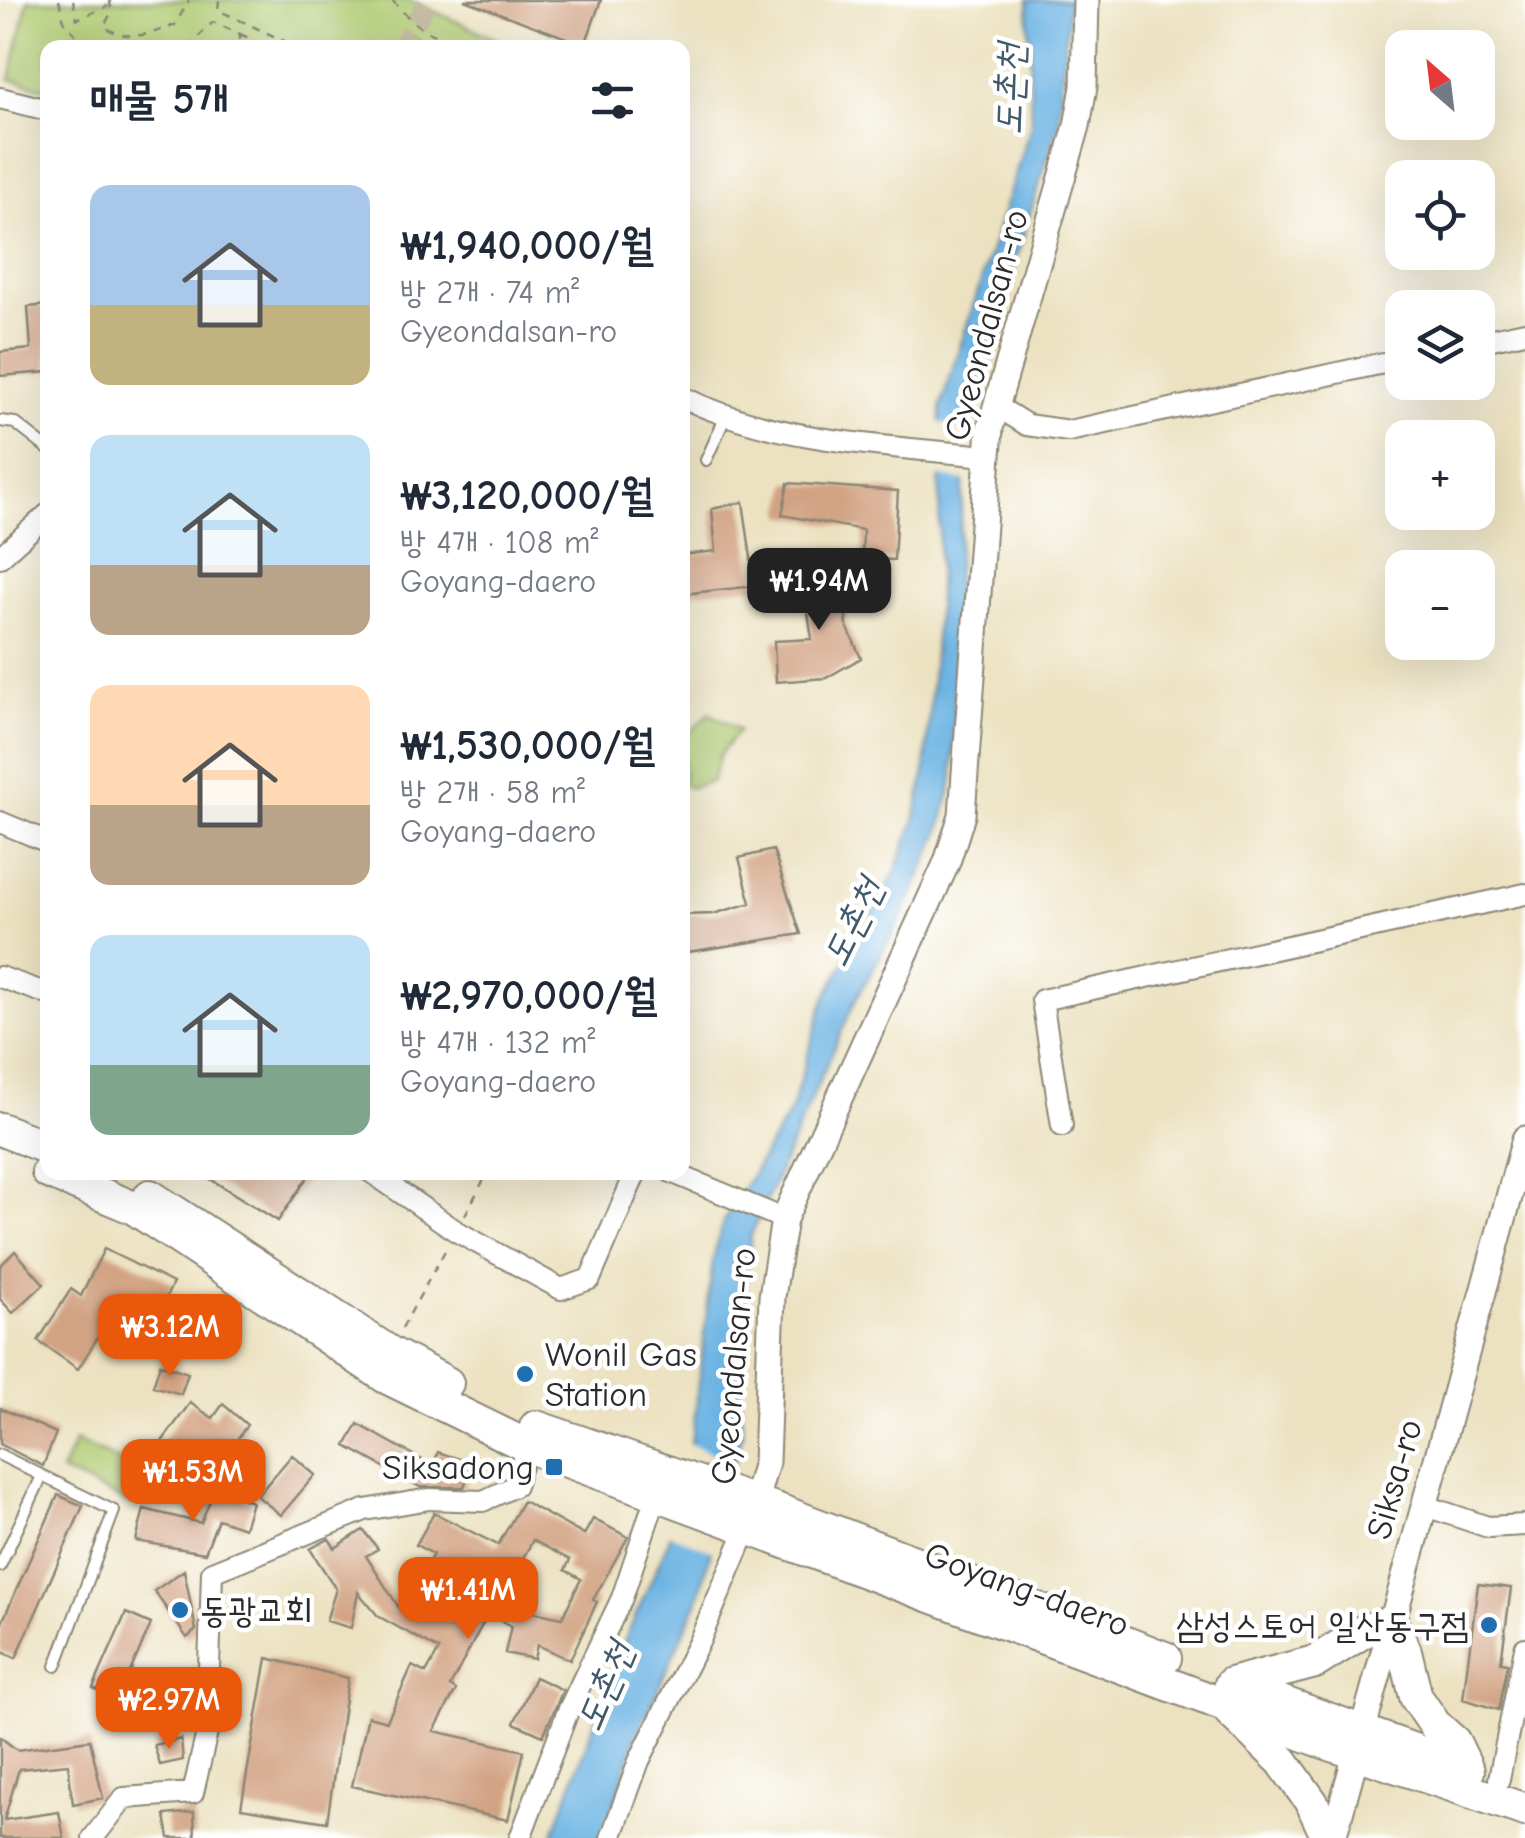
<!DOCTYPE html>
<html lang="ko">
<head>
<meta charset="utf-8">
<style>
  body { margin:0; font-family:"Comic Neue","Poor Story",sans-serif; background:#f6f6f7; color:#1f2937; height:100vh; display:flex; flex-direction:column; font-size:38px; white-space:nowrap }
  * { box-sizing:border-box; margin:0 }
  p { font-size:32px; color:#747a83 }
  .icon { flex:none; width:55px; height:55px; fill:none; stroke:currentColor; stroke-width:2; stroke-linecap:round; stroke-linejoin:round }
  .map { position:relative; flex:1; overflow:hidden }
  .details { position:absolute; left:40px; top:40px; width:650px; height:1140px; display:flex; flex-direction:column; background:#fff; border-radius:20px; box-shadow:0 10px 40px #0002 }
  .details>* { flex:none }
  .needle { width:65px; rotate:332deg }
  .fabs { position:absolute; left:1385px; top:30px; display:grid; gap:20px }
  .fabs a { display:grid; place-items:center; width:110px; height:110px; border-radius:20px; background:#fff; box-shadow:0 10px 40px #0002; font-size:50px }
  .price { position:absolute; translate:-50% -85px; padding:0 22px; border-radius:20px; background:#ea580c; color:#fff; font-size:32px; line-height:65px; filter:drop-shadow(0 2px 5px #0008) }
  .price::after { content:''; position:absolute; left:50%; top:60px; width:30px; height:22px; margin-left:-15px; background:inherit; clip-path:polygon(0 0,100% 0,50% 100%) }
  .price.selected { background:#222; color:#fff }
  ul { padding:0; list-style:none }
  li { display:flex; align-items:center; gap:30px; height:250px; padding:0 50px }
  li span { display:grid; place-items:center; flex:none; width:280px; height:200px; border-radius:20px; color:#555 }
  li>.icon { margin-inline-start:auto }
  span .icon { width:120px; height:120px; fill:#fffc; stroke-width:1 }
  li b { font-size:42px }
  h2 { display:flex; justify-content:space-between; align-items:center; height:120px; padding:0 50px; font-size:42px }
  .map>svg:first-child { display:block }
</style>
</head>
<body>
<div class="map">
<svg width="1525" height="1838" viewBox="0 0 1525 1838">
  <rect width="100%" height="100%" fill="#fff"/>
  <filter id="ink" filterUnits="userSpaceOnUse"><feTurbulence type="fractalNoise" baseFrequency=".01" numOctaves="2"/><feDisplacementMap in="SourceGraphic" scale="20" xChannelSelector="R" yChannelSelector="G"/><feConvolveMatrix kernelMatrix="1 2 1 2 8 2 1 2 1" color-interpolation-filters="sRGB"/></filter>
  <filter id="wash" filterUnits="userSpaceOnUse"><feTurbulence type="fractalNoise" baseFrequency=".0048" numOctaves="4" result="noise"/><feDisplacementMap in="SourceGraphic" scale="40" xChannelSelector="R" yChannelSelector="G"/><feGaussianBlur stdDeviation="2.25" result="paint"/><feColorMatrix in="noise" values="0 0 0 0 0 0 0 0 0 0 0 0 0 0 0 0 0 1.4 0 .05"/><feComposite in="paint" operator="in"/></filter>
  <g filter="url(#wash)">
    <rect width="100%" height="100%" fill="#ece2c1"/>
    <path fill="#aec96f" stroke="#6c7a4d" stroke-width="2.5" d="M28 0H409L514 47 48 48 47 89 10 79Z
      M709 713 739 730 720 754 712 781 689 788 683 784V740Z
      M75 1441 138 1469 127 1502 61 1472Z"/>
    <path fill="#6cb4e3" stroke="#4c7087" stroke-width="2.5" d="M1028 0H1069L1058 126 980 371 968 423 956 581 953 780 940 832 902 917 855 1001 751 1235 737 1356 742 1433 697 1603 636 1737 604 1838H552L624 1642 669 1540 693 1432 713 1259 723 1222 791 1110 825 998 895 873 915 820 925 772 938 599 941 406 1031 125Z"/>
    <path fill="#ece2c1" d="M936 422 971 428 966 481 935 476Z
      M686 1442 739 1465 715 1552 668 1533Z"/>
    <g id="blocks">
      <path fill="#d2a383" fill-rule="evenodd" d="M464 0H601L585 45Z
        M48 305V372L0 376V352L31 349 28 307Z
        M788 483 898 491 894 560 862 558 863 530 782 515Z
        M743 502 755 586 682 594V555L716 551 712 509Z
        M841 566 847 626 861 658 826 678 776 682 774 641 812 639 802 574Z
        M773 850 801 934 682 953V915L713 914 751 903 739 858Z
        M199 1172H311L278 1221Z
        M104 1249 173 1283 156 1317 121 1300 78 1369 38 1341 71 1289 81 1296Z
        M15 1251 44 1284 13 1313 0 1299V1266Z
        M160 1364 188 1373 181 1394 153 1386Z
        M190 1403 213 1418 223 1404 247 1425 214 1474 179 1453 172 1463 156 1450Z
        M0 1408 56 1433 43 1466 0 1444Z
        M358 1424 433 1466 438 1452 472 1463 464 1487H420L346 1446Z
        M292 1455 315 1475 281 1515 257 1496Z
        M215 1488 252 1502 244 1528 218 1519 205 1553 136 1541 144 1509 201 1523Z
        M58 1495 83 1506 16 1658 0 1651V1627Z
        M523 1501 584 1535 593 1519 628 1537 593 1600 597 1602 570 1660 537 1645 534 1659 505 1653 511 1626 488 1614 450 1686 456 1690 434 1731 524 1751 508 1820 352 1786 368 1716 387 1721 412 1666 426 1673 439 1650 378 1616 358 1592 351 1628 326 1621 336 1589 310 1549 329 1539 335 1548 363 1530 378 1549 366 1556 401 1611 433 1554 416 1545 434 1513 498 1545ZM533 1540 570 1560 565 1570 581 1579 562 1618 520 1609 501 1598Z
        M184 1570 196 1630 187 1638 154 1591Z
        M1478 1584 1511 1588 1501 1662 1508 1663 1499 1710 1463 1699Z
        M126 1613 151 1624 118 1699 93 1688Z
        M267 1658 348 1678 327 1822 241 1808Z
        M535 1677 563 1690 543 1736 514 1723Z
        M0 1737 17 1750 90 1740 103 1798 73 1804 68 1764 19 1769 4 1820 59 1812 64 1838H0Z
        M181 1739 183 1760 160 1765 154 1745Z
        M194 1812 195 1838H169L165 1815Z"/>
    </g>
  </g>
  <g filter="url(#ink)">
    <use href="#blocks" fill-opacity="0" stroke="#8c8676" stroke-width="2.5"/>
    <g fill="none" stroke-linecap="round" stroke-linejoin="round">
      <path stroke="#c5bda3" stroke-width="20" stroke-dasharray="20 10" stroke-linecap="butt" d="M401 48 428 0"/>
      <g stroke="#8c8676" stroke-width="14">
        <path id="service" d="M0 421 15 423 48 449
          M706 460 725 418
          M0 1455 114 1511 56 1666
          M0 1566 42 1476"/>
      </g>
      <g stroke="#8c8676" stroke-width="24">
        <path id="minor" d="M0 98 48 110
          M1478 342 1525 332
          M682 397C774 442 886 446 986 456
          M995 405 1027 425 1069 431 1402 359
          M0 557 48 514
          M0 822 48 842
          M0 977 48 994
          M1062 1126 1042 1000 1525 894
          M371 1172 456 1231 561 1289 590 1279 636 1172
          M671 1172 784 1219
          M1423 1505 1488 1527 1525 1525
          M1499 1779 1525 1648
          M93 1838 124 1798 193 1793 207 1732 212 1572 365 1510 429 1499 483 1501 515 1486 527 1446
          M520 1838 568 1711 622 1598 659 1487
          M611 1838 639 1761 699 1642 747 1529"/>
      </g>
      <g stroke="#8c8676" stroke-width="29">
        <path id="tertiary" d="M750 1519 766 1462 772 1297 784 1219 947 862 962 815 990 428 1077 126 1084 87 1086 0
          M1333 1838 1525 1139"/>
      </g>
      <g stroke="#8c8676" stroke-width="36">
        <path id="primary" d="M0 1129 48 1148
          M48 1172 134 1208 386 1377 527 1446 1324 1742 1525 1810
          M150 1196 389 1352 447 1383
          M536 1427 778 1510 1165 1658
          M1231 1684 1315 1662 1364 1631 1391 1622 1405 1651 1416 1697 1435 1725 1454 1742 1468 1771
          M1234 1685 1447 1762
          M1230 1711 1282 1761 1312 1803 1328 1838"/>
      </g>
      <path stroke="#8c8676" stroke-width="2.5" stroke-dasharray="8 8" stroke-linecap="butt" d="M59 0 64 21 87 48
        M73 0 77 19 108 6
        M110 0 111 13 104 26C127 43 151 34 175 25L189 0
        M219 0 218 10 299 48
        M392 0C427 40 434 34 481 48
        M240 34 270 48
        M187 48 213 22 240 34V48
        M465 1215 488 1172
        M402 1328 446 1249"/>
      <use href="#service" stroke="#fff" stroke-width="10"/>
      <use href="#minor" stroke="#fff" stroke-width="20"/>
      <use href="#tertiary" stroke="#fff" stroke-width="25"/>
      <use href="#primary" stroke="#fff" stroke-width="32"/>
    </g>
  </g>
  <g fill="#1f6fb2" stroke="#fff" stroke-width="4">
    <circle cx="525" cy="1374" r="10"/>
    <rect x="544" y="1457" width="20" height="20" rx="5"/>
    <circle cx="180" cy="1610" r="10"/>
    <circle cx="1489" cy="1625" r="10"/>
  </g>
  <g text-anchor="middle" stroke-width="9" stroke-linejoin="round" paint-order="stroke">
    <g font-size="35" fill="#2b2b2b" stroke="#fff">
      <text transform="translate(986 325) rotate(-75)" y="12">Gyeondalsan-ro</text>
      <text transform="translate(733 1366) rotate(-85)" y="12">Gyeondalsan-ro</text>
      <text transform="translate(1394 1479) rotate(-74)" y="12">Siksa-ro</text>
      <text transform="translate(1027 1589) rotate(20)" y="12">Goyang-daero</text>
    </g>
    <g font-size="35" fill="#2b2b2b" stroke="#fff" text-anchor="start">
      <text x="545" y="1366">Wonil Gas<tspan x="545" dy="40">Station</tspan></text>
      <text x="534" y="1479" text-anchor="end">Siksadong</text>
      <text x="200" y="1622">동광교회</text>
      <text x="1469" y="1637" text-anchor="end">삼성스토어 일산동구점</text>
    </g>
    <g font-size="38" font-style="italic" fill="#425b6b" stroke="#fff">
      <text transform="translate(1009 89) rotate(-88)" y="13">도촌천</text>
      <text transform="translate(852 922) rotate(-64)" y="13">도촌천</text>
      <text transform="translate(604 1686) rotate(-67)" y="13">도촌천</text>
    </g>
  </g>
</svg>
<div class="fabs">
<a><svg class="needle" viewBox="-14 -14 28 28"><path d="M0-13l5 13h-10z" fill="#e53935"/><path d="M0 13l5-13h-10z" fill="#747a83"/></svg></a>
<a><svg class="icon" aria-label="locate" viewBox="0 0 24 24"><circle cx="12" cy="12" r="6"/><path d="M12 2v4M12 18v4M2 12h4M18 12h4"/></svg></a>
<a><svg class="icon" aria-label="layers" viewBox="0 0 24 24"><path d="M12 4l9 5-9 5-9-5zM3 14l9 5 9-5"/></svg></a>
<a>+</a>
<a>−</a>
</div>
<b class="price selected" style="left:819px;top:633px">₩1.94M</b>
<b class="price" style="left:170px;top:1379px">₩3.12M</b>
<b class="price" style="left:193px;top:1524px">₩1.53M</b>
<b class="price" style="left:468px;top:1642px">₩1.41M</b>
<b class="price" style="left:169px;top:1752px">₩2.97M</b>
<section class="details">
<h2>매물 5개<svg class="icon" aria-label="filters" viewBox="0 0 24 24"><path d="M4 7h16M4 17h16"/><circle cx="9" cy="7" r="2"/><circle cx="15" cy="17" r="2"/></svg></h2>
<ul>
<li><span style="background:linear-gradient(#a9c7e8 60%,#c2b280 0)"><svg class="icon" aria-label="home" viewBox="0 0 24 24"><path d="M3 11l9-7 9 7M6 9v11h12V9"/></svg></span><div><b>₩1,940,000/월</b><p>방 2개 · 74 m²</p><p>Gyeondalsan-ro</p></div></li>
<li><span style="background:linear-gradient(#bfe0f5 65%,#b9a48a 0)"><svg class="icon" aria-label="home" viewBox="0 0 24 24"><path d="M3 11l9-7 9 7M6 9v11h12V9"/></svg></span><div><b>₩3,120,000/월</b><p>방 4개 · 108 m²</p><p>Goyang-daero</p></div></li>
<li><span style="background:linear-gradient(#ffd9b3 60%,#b9a48a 0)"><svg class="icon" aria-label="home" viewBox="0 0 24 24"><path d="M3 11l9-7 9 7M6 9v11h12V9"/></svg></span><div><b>₩1,530,000/월</b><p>방 2개 · 58 m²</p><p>Goyang-daero</p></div></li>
<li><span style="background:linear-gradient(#bfe0f5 65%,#7fa58c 0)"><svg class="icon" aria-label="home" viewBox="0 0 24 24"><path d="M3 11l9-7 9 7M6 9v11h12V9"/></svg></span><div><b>₩2,970,000/월</b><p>방 4개 · 132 m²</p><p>Goyang-daero</p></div></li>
</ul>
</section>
</div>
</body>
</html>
